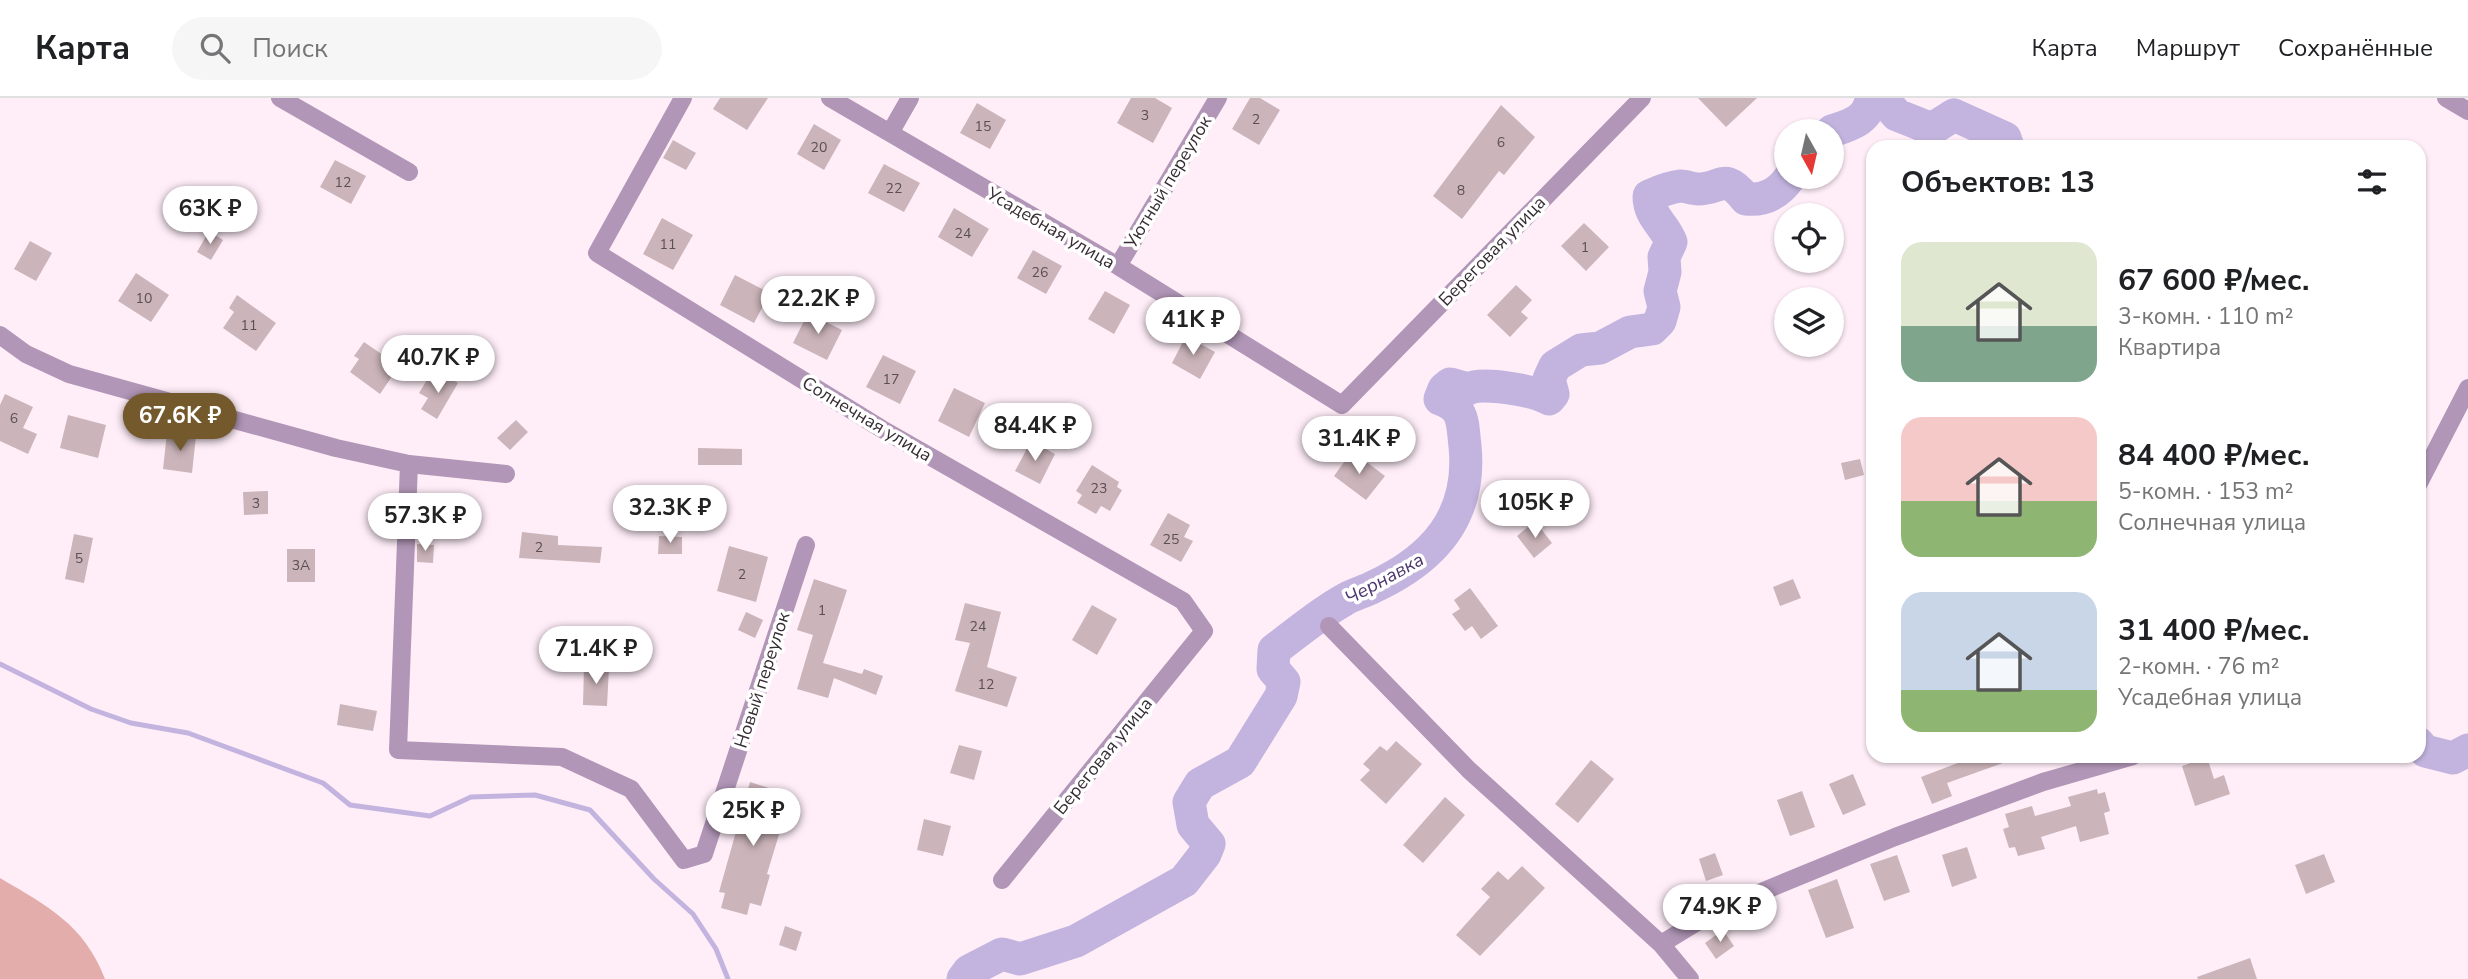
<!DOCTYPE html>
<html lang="ru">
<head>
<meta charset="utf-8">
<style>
  body { margin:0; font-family:"Nunito Sans",sans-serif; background:#f6f6f6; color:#202124; height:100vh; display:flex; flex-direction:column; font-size:26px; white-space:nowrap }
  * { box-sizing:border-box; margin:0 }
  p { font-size:23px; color:#757577 }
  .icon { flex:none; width:38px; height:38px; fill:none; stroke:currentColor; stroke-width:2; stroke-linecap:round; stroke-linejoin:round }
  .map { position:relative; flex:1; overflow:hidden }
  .drawer { position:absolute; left:1866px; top:42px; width:560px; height:623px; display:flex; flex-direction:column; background:#fff; border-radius:21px; box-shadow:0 2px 5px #0004 }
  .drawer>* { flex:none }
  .needle { width:46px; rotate:172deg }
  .buttons { position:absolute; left:1774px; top:21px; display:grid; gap:14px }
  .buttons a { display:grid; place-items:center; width:70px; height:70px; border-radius:50%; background:#fff; box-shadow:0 2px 5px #0004; font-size:35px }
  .price { position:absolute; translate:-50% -60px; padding:0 16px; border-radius:24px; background:#fff; color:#222; font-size:23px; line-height:46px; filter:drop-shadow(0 2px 4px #0008) }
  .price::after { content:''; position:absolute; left:50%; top:42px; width:21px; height:16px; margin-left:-10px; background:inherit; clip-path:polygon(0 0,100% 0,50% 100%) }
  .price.active { background:#73592b; color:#fff }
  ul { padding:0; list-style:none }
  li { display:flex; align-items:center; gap:21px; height:175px; padding:0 35px }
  li span { display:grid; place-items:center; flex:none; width:196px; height:140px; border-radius:21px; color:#555 }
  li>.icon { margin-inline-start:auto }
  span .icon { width:84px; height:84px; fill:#fffc; stroke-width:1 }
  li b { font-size:30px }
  h2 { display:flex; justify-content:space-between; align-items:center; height:84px; padding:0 35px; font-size:30px }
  header { display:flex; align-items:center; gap:42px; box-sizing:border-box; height:98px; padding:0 35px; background:#fff; border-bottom:2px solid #e0e0e0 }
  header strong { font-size:33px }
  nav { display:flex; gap:38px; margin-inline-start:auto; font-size:24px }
  .search { width:490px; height:63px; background:#f6f6f6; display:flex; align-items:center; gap:18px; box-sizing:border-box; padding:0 24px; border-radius:38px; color:#757577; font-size:26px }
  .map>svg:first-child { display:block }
</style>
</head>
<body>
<header>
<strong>Карта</strong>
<div class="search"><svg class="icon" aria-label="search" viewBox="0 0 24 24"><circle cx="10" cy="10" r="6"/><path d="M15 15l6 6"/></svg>Поиск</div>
<nav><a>Карта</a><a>Маршрут</a><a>Сохранённые</a></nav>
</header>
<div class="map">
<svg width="2468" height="881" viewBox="0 0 2468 881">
  <rect width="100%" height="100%" fill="#ffeef8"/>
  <path fill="#e3adab" d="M0 780C47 808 84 826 105 881H0Z"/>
  <path fill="#c3b4df" d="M1214 660 1236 668 1230 682 1220 689 1201 680 1200 674Z
    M1136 797C1146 797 1151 802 1153 812L1137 822 1129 817 1125 807 1127 802Z"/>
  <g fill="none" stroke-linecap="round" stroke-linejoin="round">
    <path stroke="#c3b4df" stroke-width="5" d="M0 566 91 611 131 625 188 635 323 685 350 707 430 718 471 699 535 697 590 712 654 781 693 816 716 851 728 881"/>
    <path stroke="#c3b4df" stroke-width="33" d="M1882 0 1897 17 1932 31 1954 17 2005 40 2008 49
      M1832 33C1850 27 1869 22 1871 0
      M2418 645 2425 653 2453 660 2468 652
      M963 881 969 873 1002 856 1020 861 1076 843 1184 783 1205 756 1209 746 1193 727 1189 704 1200 686 1240 664 1281 598 1284 584 1273 571 1274 552C1297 535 1319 516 1344 502 1353 496 1364 494 1373 489 1434 461 1472 418 1465 348 1462 324 1465 310 1440 301L1444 291 1450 286 1468 291C1482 283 1535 293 1549 301L1553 296 1549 281 1555 268 1581 252 1600 250 1630 234 1652 231 1660 223 1664 209 1660 193 1665 174 1664 159 1671 144C1664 126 1649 119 1649 98 1658 94 1670 89 1681 88 1686 88 1692 91 1698 91 1722 91 1724 73 1746 101 1765 103 1779 95 1790 79"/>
  </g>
  <path fill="#cbb4ba" d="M720 0H768L747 32 713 11Z
    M1131 0H1155L1172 10 1153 45 1117 25Z
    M1250 0H1260L1280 12 1259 47 1232 31Z
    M1698 0H1757L1726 29Z
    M977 5 1006 22 990 51 960 35Z
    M1501 7 1535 39 1504 77 1499 73 1462 121 1433 98Z
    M814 26 841 42 824 72 797 56Z
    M673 42 696 55 686 72 663 60Z
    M335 62 366 78 351 106 320 89Z
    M884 66 920 85 904 114 868 95Z
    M954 110 989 131 972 159 938 139Z
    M662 120 693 137 673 172 643 156Z
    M1584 125 1609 149 1586 173 1561 148Z
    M209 133 223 142 211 162 197 154Z
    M30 143 52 155 36 183 14 171Z
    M1033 152 1062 168 1046 196 1017 180Z
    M136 175 169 197 151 224 118 203Z
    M735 177 770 195 754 225 720 207Z
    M1516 187 1532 202 1521 214 1528 220 1510 239 1487 217Z
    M1105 193 1130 207 1114 236 1088 221Z
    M237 197 276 225 256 253 223 230 234 214 229 210Z
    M808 215 842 232 827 262 793 245Z
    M1186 238 1215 254 1200 281 1172 265Z
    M364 244 399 268 380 296 350 274 359 261 354 258Z
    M883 257 916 273 900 306 866 289Z
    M442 275 458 285 437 321 421 311 428 300 419 295 427 282 435 286Z
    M954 290 985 305 969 339 938 323Z
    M5 296 33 309 23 330 37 336 28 356 0 343V307Z
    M68 317 106 327 98 360 60 350Z
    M516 322 528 334 510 352 497 340Z
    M167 335 196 338 192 375 163 371Z
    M1031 343 1055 356 1040 386 1015 373Z
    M698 350 742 351V367H698Z
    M1352 353 1385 378 1366 402 1334 378Z
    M1860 361 1864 377 1845 382 1841 365Z
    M1092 367 1119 384 1117 389 1122 392 1110 413 1101 408 1096 416 1077 405 1082 397 1076 393Z
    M268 393V416L244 417 243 394Z
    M1168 415 1190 427 1184 439 1193 443 1181 464 1150 447Z
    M1535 423 1552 445 1534 460 1517 438Z
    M522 434 558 438V447L602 449 600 465 519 460Z
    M74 436 93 440 84 485 65 481Z
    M659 438 682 439V456H658Z
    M417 446 434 447 433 465 417 464Z
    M729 448 768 459 756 504 717 493Z
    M287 451H315V484H287Z
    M814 481 847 492 823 565 862 576 864 571 883 578 876 597 834 580 828 600 797 591 813 537 797 532Z
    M1793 481 1801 500 1780 508 1773 489Z
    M1470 490 1498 528 1481 541 1472 528 1465 533 1452 516 1460 511 1454 502Z
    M965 505 1001 514 987 569 1017 579 1007 609 955 593 970 545 955 542Z
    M1092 507 1117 521 1097 557 1072 542Z
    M746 514 763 522 755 540 738 532Z
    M584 569 609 570 607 608 583 607Z
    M340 606 377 613 373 633 337 627Z
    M1396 643 1422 666 1386 706 1360 682 1370 672 1363 666 1380 648 1387 653Z
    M959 647 982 653 974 682 950 675Z
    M1961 658H2017V660L1947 685 1952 698 1932 706 1921 679 1963 663Z
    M2207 659 2214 681 2224 677 2230 696 2195 708 2182 668Z
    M1591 662 1614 681 1578 725 1555 706Z
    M1853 676 1866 707 1843 717 1829 686Z
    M750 684 791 697 767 776 770 777 761 808 750 805 747 817 721 810 725 795 719 794Z
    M2097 691 2098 696 2105 694 2110 713 2104 715 2109 736 2080 744 2076 728 2041 739 2045 751 2018 758 2015 749 2009 750 2003 731 2009 729 2005 716 2032 708 2035 718 2071 708 2068 699Z
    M1802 693 1815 729 1790 738 1777 702Z
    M1445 699 1465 717 1423 765 1403 747Z
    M924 721 951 728 943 758 917 752Z
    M1967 749 1977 780 1952 789 1942 757Z
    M1715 755 1723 777 1706 783 1699 761Z
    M2324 756 2335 784 2306 796 2295 767Z
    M1897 757 1910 794 1884 803 1870 766Z
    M1522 768 1545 790 1480 858 1456 837 1490 799 1481 791 1498 773 1508 782Z
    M1837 781 1854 830 1826 840 1808 792Z
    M785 828 802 834 796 853 779 847Z
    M1723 832 1734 848 1716 861 1705 845Z
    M2250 860 2257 881H2198L2197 879Z"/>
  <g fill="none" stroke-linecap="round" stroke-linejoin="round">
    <path stroke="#b196b7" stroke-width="18" d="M280 0 409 74
      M683 0 597 155 882 331 1183 503 1204 533 1002 782
      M830 0 1118 168 1342 307 1642 0
      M2446 0 2468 13
      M890 35 910 0
      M1118 168 1218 0
      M0 237 26 256 69 276 336 350 409 366 506 376
      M409 366 398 652 562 659 631 691 684 762 704 756 806 447
      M2418 387 2468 290
      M1329 528 1469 672 1661 846 1690 881
      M1661 846 1715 813 1895 739 2043 684 2133 658"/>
  </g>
  <g text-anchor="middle" stroke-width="7" stroke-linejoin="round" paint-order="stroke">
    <g font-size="14" fill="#5a4f54">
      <text x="1145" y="22">3</text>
      <text x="1256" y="26">2</text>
      <text x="983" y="33">15</text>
      <text x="1501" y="49">6</text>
      <text x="819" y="54">20</text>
      <text x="343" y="89">12</text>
      <text x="894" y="95">22</text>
      <text x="1461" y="97">8</text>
      <text x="963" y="140">24</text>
      <text x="668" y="151">11</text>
      <text x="1585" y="154">1</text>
      <text x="1040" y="179">26</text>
      <text x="144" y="205">10</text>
      <text x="249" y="232">11</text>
      <text x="891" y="286">17</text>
      <text x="14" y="325">6</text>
      <text x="1099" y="395">23</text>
      <text x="256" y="410">3</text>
      <text x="1171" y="446">25</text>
      <text x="539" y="454">2</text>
      <text x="79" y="465">5</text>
      <text x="301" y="472">3А</text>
      <text x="742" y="481">2</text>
      <text x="822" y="517">1</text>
      <text x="978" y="533">24</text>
      <text x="986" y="591">12</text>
    </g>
    <g font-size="18" fill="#352d32" stroke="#fff">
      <text transform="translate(1168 84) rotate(-59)" y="6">Уютный переулок</text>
      <text transform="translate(1051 130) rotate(30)" y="6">Усадебная улица</text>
      <text transform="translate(1492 153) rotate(-46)" y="6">Береговая улица</text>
      <text transform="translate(867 321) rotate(31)" y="6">Солнечная улица</text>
      <text transform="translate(762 582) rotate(-72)" y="6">Новый переулок</text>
      <text transform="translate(1103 658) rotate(-51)" y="6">Береговая улица</text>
    </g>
    <g font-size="19" font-style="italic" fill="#4c366d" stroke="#fff">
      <text transform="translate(1384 480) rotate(-29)" y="7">Чернавка</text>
    </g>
  </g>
</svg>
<div class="buttons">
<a><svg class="needle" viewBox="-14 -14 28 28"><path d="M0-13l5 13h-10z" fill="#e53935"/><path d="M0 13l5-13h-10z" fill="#757577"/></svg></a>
<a><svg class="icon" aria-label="locate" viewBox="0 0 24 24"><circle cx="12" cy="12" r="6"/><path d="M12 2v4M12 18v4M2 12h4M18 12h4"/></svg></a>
<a><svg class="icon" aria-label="layers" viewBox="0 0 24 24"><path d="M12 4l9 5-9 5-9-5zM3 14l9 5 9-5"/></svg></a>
</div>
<b class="price" style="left:210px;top:148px">63K ₽</b>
<b class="price" style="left:818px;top:238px">22.2K ₽</b>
<b class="price" style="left:1193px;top:259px">41K ₽</b>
<b class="price" style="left:438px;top:297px">40.7K ₽</b>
<b class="price active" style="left:180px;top:355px">67.6K ₽</b>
<b class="price" style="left:1035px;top:365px">84.4K ₽</b>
<b class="price" style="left:1359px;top:378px">31.4K ₽</b>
<b class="price" style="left:1535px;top:442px">105K ₽</b>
<b class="price" style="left:670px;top:447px">32.3K ₽</b>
<b class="price" style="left:425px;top:455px">57.3K ₽</b>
<b class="price" style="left:596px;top:588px">71.4K ₽</b>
<b class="price" style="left:753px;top:750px">25K ₽</b>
<b class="price" style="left:1720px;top:846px">74.9K ₽</b>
<section class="drawer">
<h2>Объектов: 13<svg class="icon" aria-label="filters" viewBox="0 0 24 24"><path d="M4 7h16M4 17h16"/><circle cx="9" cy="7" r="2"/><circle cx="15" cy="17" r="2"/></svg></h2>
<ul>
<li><span style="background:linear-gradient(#dfe7d0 60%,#7fa58c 0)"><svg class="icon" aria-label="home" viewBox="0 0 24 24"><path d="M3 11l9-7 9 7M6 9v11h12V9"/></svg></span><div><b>67 600 ₽/мес.</b><p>3-комн. · 110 m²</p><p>Квартира</p></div></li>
<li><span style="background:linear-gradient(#f6c9c9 60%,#8fb573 0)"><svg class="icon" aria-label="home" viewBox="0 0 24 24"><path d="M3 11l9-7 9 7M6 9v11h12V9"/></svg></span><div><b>84 400 ₽/мес.</b><p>5-комн. · 153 m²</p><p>Солнечная улица</p></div></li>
<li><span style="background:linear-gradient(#c9d6e8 70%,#8fb573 0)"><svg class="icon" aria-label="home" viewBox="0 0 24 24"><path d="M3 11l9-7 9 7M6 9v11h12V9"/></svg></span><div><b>31 400 ₽/мес.</b><p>2-комн. · 76 m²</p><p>Усадебная улица</p></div></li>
</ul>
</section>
</div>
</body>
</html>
